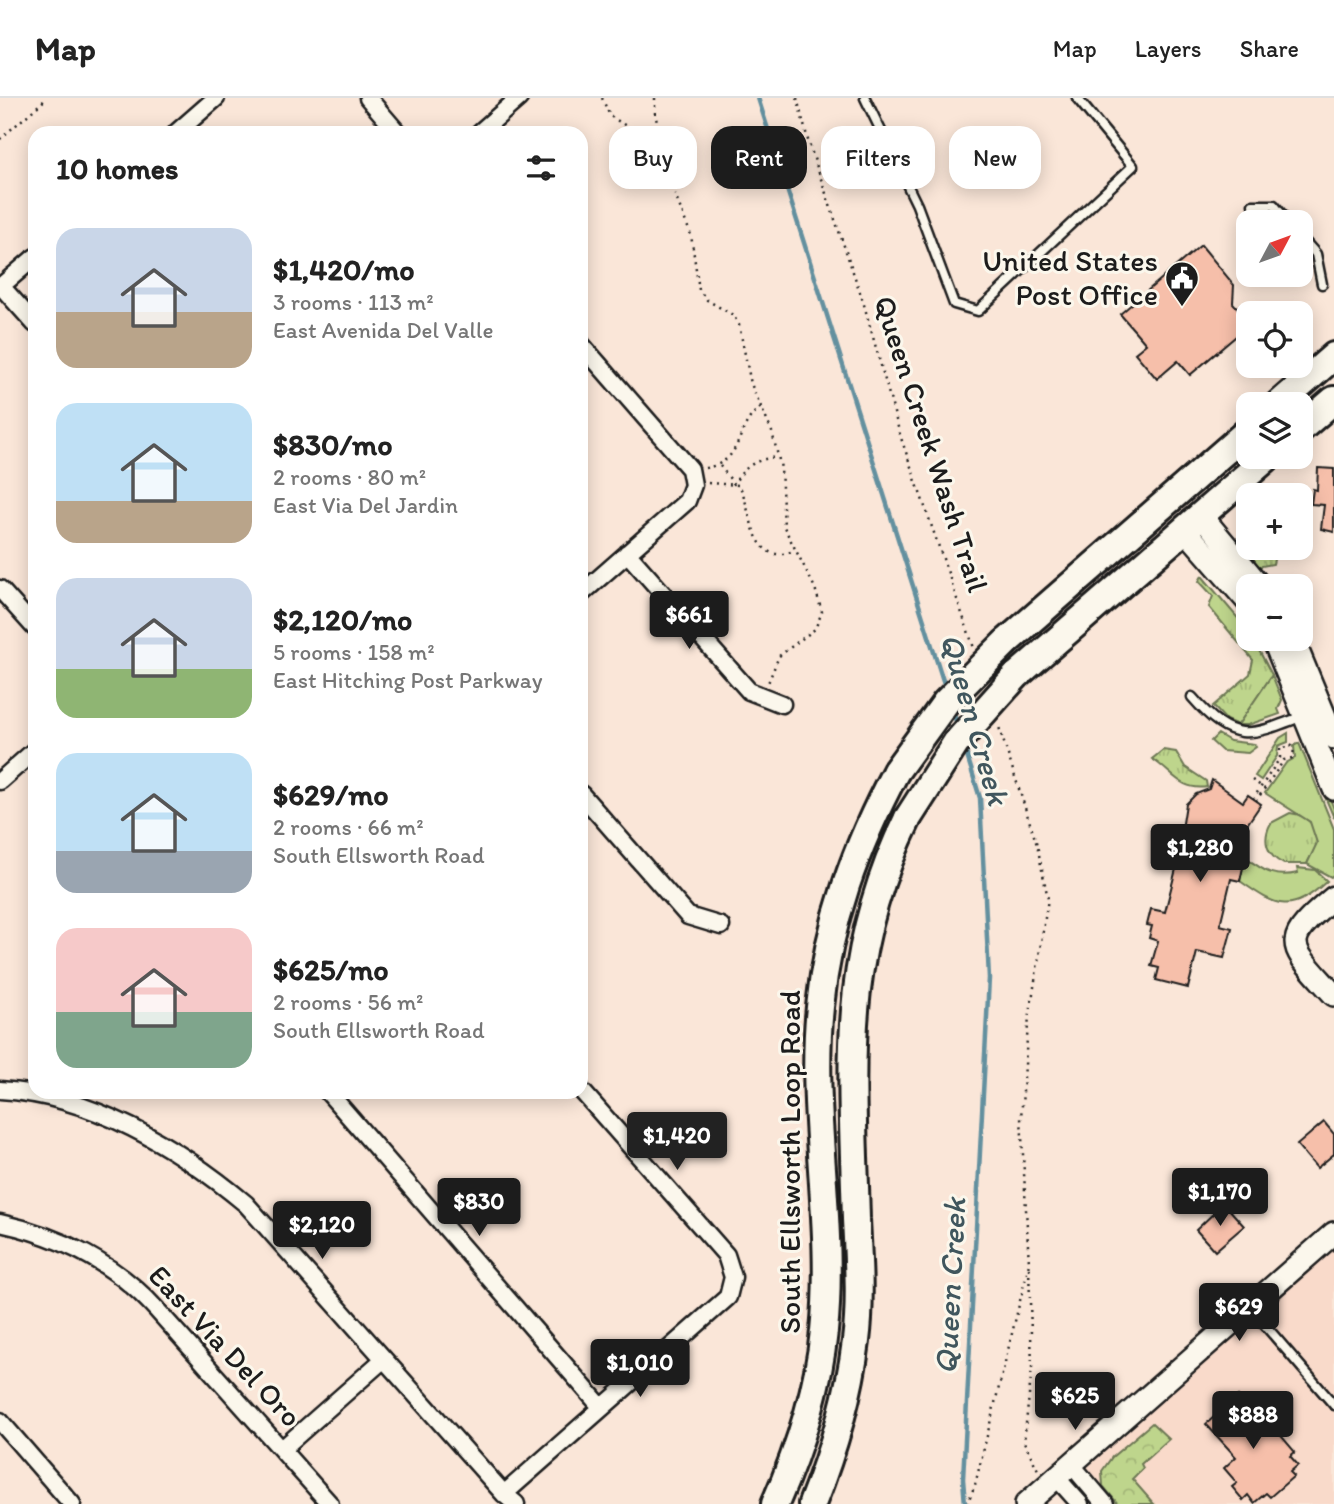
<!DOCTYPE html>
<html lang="en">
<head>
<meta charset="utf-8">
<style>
  body { margin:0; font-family:Itim,sans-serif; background:#f6f6f6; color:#222; height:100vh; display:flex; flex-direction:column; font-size:26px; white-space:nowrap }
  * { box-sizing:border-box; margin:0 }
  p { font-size:23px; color:#767676 }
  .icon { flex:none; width:38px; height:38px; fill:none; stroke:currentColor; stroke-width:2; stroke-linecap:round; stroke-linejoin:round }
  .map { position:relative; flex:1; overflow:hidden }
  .drawer { position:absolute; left:28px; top:28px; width:560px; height:973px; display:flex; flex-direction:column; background:#fff; border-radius:21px; box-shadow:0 4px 18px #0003 }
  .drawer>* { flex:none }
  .guide { position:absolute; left:609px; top:28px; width:620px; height:63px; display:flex; gap:14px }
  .needle { width:46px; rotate:49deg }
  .fabs { position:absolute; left:1236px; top:112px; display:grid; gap:14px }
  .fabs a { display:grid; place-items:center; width:77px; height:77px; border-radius:14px; background:#fff; box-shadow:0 4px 18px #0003; font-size:35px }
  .price { position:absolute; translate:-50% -60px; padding:0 16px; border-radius:7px; background:#1c1c1c; color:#fff; font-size:23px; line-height:46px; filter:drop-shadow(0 2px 4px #0008) }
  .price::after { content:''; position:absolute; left:50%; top:42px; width:21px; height:16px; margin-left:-10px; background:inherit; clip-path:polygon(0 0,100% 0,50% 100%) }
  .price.current { background:#222; color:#fff }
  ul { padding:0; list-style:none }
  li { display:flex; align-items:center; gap:21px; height:175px; padding:0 28px }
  li span { display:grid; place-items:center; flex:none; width:196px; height:140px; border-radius:21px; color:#555 }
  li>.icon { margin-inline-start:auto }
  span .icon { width:84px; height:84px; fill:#fffc; stroke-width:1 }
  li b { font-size:30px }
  h2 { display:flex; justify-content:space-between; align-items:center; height:84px; padding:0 28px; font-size:30px }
  .chip { padding:0 24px; border-radius:21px; background:#fff; box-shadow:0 4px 18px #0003; font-size:24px; line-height:63px }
  .chip.current { background:#1c1c1c; color:#fff }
  header { display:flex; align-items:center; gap:42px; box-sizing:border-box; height:98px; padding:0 35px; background:#fff; border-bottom:2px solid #e0e0e0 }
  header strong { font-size:33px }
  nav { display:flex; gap:38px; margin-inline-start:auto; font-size:24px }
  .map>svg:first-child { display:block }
</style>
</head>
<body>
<header>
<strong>Map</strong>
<nav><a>Map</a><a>Layers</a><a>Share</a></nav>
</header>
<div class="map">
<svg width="1334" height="1406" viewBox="0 0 1334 1406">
  <defs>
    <pattern id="grass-tufts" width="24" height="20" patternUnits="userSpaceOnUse" patternTransform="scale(1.75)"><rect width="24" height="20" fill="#bed58c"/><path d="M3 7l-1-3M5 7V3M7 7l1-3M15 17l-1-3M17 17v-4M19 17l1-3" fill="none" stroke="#a3b678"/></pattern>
    <pattern id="forest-crowns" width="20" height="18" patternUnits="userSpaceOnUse" patternTransform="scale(1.75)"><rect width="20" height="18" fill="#bed58c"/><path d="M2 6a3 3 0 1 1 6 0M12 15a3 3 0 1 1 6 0" fill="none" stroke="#a3b678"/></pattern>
  </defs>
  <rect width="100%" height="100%" fill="#fae6d8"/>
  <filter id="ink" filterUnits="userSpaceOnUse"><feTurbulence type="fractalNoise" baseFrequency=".0143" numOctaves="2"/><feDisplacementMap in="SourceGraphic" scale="14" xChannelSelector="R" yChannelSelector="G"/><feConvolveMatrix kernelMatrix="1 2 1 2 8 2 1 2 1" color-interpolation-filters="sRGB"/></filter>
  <g filter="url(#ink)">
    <path fill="#f9daca" d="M1334 1134V1406H1105L1071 1366Z"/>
    <path fill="url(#grass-tufts)" stroke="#6d7854" stroke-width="2" d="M1241 440 1248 442V450L1259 455 1276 453 1273 466 1257 469 1235 443Z
      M1202 478 1248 532V541H1253L1272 577 1238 627 1226 622 1213 608 1250 576 1253 562 1209 509 1213 498 1199 483Z
      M1300 502 1313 524 1314 531 1308 537 1300 524Z
      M1163 652 1176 654 1185 669 1206 683 1207 689C1180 693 1173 674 1152 661Z
      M1290 715C1308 717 1323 732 1315 751 1313 756 1309 760 1307 766H1284C1266 758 1262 741 1271 725Z"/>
    <path fill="url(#forest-crowns)" stroke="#6d7854" stroke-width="2" d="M1152 1325 1169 1341 1141 1366 1143 1370 1132 1381 1154 1406H1118L1103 1388 1102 1373 1112 1359Z"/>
    <path fill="#bed58c" stroke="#6d7854" stroke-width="2" d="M1272 577 1282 602 1278 611 1280 616 1248 627H1238Z
      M1288 635V644L1278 648 1277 658 1261 682 1255 678 1280 640Z
      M1218 636 1230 643 1254 646 1256 649 1248 655 1222 653 1211 643Z
      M1307 642 1334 711V720L1302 644Z
      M1299 645 1334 731V776L1331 779 1307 766 1317 745 1310 724 1265 695 1286 665 1295 660 1294 648Z
      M1232 757C1256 757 1260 784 1298 775L1297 770 1315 772 1327 783C1291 816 1278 810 1240 783L1245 760Z"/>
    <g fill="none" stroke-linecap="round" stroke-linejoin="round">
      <path stroke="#64909f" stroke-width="4.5" d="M758 0 946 592
        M952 611 958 629
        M965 651 980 700 989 880 963 1381 965 1406"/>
    </g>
    <path fill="#f6bfaa" stroke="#1c1c1c" stroke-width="2" d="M1201 147 1234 187 1233 205 1248 222V228L1190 277 1178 263 1157 281 1135 255 1146 246 1120 216Z
      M1318 370 1334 371V434L1321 431 1324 407 1311 406 1313 391 1317 392Z
      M1212 682 1243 704 1248 697 1261 706 1227 756 1245 760 1240 783 1231 781 1220 827 1232 830 1224 860 1197 854 1188 890 1156 882 1159 870 1151 868 1158 843 1149 840 1152 828 1147 827 1151 811 1165 814 1177 767 1164 764 1172 742 1180 744 1186 706 1196 696 1209 691Z
      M1324 1024 1334 1036V1056L1317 1070 1297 1047Z
      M1228 1110 1244 1128 1215 1153 1196 1132 1218 1111 1222 1116Z
      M1238 1298 1255 1318 1260 1313 1295 1354 1290 1358 1298 1367 1290 1374 1294 1378 1270 1399 1266 1395 1254 1405 1248 1397 1243 1402 1232 1389 1237 1385 1224 1370 1236 1359 1206 1326Z"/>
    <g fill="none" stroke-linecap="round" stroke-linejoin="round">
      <g stroke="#1c1c1c" stroke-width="13">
        <path id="service" d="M865 0 917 107 954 206 978 213 1133 68 1077 0
          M1253 107H1274L1288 124
          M1300 138 1316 156 1322 186
          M1192 599C1233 646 1249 639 1303 618
          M1251 1211 1334 1307"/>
      </g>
      <g stroke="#1c1c1c" stroke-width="21">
        <path id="minor" d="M368 0 398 35
          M176 35 216 0
          M479 35 519 0
          M1 188 35 226
          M0 189 35 159
          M581 246 690 371 693 387 687 403 581 496
          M627 455 749 593 782 606
          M0 491 35 530
          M0 683 35 652
          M581 696 688 818 721 828
          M0 992C91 997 178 1049 246 1106L504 1396 516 1406
          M328 994 602 1310
          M0 1125C60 1138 116 1166 157 1212L330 1406
          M0 1323 72 1406
          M282 1351 384 1261
          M1071 1366 1105 1406
          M1056 1379 1080 1406
          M504 1396 728 1199 733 1179 726 1157 581 992"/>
      </g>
      <g stroke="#1c1c1c" stroke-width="26">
        <path id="tertiary" d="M1201 417 1260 488
          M1185 432 1248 504
          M1273 541 1334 691
          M1293 541 1334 640
          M1334 799C1278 846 1289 846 1334 897
          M1026 1406 1334 1135"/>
      </g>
      <g stroke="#1c1c1c" stroke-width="32">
        <path id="primary" d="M1279 306 1334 258
          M1300 331 1334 302
          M1006 544 1248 333
          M1016 578 1268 359
          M775 1406C799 1351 818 1293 824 1233 835 1126 809 1016 820 909 828 824 856 748 896 673
          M812 1406C833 1353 849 1300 856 1243 861 1203 858 1161 856 1121 852 971 839 860 908 720"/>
      </g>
      <path stroke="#1c1c1c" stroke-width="2.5" stroke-dasharray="2 5" stroke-linecap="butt" d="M602 0 610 18 631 31 667 66
        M655 0V16L675 97 691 137 699 192 707 202 733 217 739 227 751 286 772 334 781 370 784 429 815 490 822 514 815 531 779 558 768 585
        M797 0 809 46 863 203 901 340 974 550
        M0 41 47 0
        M720 368 734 386C745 367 757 361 778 359
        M705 370C746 363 733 329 761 309
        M708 385 739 387C752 408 750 473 795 452
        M1252 682 1261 688
        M1253 701 1280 660V651L1291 648 1295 642
        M1256 703 1284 662 1292 660 1294 652 1291 648
        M1029 1170 1032 1269 1024 1344 1038 1372
        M967 1406 975 1387 1029 1166 1021 1020 1028 927 1048 801 1037 747 998 626"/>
      <use href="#service" stroke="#fbf7ec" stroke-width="8"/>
      <use href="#minor" stroke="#fbf7ec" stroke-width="16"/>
      <use href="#tertiary" stroke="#fbf7ec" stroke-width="21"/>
      <use href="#primary" stroke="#fbf7ec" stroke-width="26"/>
      <g stroke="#1c1c1c" stroke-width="32" stroke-linecap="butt">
        <path id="primary-bridge" d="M896 673 946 604 1006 544
          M908 720 956 645 1016 578"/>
      </g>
      <use href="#primary-bridge" stroke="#fbf7ec" stroke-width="26"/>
    </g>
  </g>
  <defs>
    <g id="civic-pin" transform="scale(1.75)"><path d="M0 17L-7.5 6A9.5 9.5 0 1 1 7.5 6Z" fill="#1c1c1c" stroke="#fbf7ec"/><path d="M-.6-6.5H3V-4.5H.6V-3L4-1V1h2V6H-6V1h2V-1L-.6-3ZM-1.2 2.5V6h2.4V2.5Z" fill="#fff"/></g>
  </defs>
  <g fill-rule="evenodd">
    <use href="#civic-pin" x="1182" y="180"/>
  </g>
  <g text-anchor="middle" stroke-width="6" stroke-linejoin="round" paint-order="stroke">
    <g font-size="30" fill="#1c1c1c" stroke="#fbf7ec" text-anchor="end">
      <text x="1158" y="173">United States<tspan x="1158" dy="34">Post Office</tspan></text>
    </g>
    <g font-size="30" fill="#1c1c1c" stroke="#fbf7ec">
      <text transform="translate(931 346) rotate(72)" y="10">Queen Creek Wash Trail</text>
      <text transform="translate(790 1064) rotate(-90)" y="10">South Ellsworth Loop Road</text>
      <text transform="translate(225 1248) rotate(47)" y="10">East Via Del Oro</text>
    </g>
    <g font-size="32" font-style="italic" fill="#40565d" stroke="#fbf7ec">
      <text transform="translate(975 621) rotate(74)" y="11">Queen Creek</text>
      <text transform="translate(950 1188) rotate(-87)" y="11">Queen Creek</text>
    </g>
  </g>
</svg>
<div class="fabs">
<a><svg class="needle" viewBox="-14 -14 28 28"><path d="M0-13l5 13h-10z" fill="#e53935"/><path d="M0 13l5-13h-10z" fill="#767676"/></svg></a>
<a><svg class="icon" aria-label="locate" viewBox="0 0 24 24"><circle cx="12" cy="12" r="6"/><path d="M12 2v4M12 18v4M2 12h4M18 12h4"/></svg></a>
<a><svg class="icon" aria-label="layers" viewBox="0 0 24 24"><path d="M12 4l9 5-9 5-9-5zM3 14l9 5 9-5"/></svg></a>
<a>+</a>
<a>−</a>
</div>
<b class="price" style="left:689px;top:553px">$661</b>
<b class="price" style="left:1200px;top:786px">$1,280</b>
<b class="price current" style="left:677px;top:1074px">$1,420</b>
<b class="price" style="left:1220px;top:1130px">$1,170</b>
<b class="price" style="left:479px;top:1140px">$830</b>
<b class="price" style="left:322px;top:1163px">$2,120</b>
<b class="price" style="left:1239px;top:1245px">$629</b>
<b class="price" style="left:640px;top:1301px">$1,010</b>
<b class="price" style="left:1075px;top:1334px">$625</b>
<b class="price" style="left:1253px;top:1353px">$888</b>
<div class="guide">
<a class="chip">Buy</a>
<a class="chip current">Rent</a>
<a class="chip">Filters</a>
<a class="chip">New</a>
</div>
<section class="drawer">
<h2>10 homes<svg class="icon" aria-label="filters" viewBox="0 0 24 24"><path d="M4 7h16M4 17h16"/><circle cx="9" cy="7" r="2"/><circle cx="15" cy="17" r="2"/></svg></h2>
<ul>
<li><span style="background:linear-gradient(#c9d6e8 60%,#b9a48a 0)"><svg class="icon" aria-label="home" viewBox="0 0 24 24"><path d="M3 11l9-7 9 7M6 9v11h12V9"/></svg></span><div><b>$1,420/mo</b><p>3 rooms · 113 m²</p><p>East Avenida Del Valle</p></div></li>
<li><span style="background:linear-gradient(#bfe0f5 70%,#b9a48a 0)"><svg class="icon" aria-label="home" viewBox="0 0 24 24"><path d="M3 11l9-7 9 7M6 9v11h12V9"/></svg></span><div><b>$830/mo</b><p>2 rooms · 80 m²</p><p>East Via Del Jardin</p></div></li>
<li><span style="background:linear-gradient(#c9d6e8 65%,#8fb573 0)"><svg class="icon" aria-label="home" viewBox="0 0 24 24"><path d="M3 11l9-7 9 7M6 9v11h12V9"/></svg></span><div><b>$2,120/mo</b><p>5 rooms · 158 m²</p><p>East Hitching Post Parkway</p></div></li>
<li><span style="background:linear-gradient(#bfe0f5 70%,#9aa5b1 0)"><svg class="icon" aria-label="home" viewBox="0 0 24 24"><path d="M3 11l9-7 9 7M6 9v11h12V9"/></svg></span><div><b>$629/mo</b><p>2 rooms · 66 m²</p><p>South Ellsworth Road</p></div></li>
<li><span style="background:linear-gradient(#f6c9c9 60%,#7fa58c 0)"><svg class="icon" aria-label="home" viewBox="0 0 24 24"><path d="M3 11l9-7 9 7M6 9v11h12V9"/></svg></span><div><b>$625/mo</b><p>2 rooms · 56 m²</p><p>South Ellsworth Road</p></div></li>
</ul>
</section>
</div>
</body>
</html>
